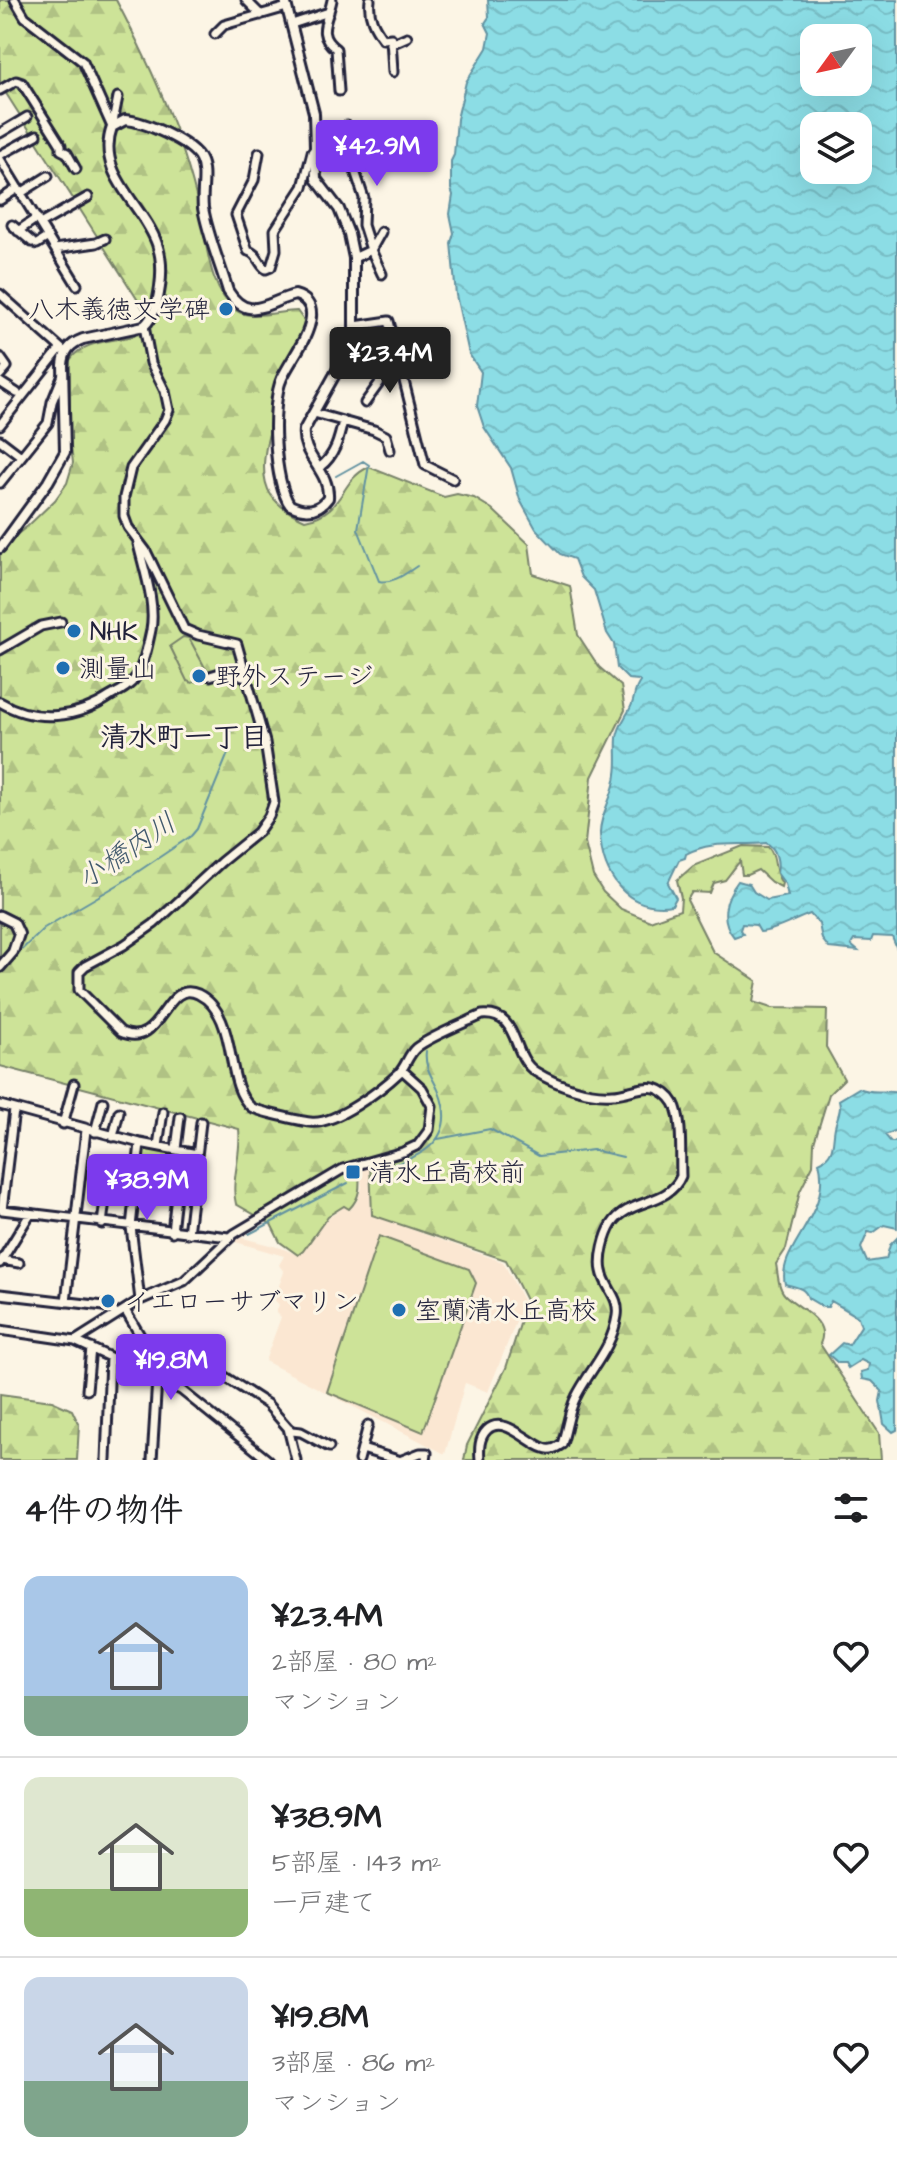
<!DOCTYPE html>
<html lang="ja">
<head>
<meta charset="utf-8">
<style>
  body { margin:0; font-family:"Architects Daughter","Klee One",sans-serif; background:#f2f2f2; color:#202124; height:100vh; display:flex; flex-direction:column; font-size:30px; white-space:nowrap }
  * { box-sizing:border-box; margin:0 }
  p { font-size:26px; color:#757577 }
  .icon { flex:none; width:44px; height:44px; fill:none; stroke:currentColor; stroke-width:2; stroke-linecap:round; stroke-linejoin:round }
  .map { position:relative; height:1460px; overflow:hidden }
  .sheet { display:flex; flex-direction:column; background:#fff; flex:1 }
  .sheet>* { flex:none }
  .needle { width:52px; rotate:237deg }
  .fabs { position:absolute; left:800px; top:24px; display:grid; gap:16px }
  .fabs a { display:grid; place-items:center; width:72px; height:72px; border-radius:16px; background:#fff; box-shadow:0 8px 32px #0002; font-size:40px }
  .price { position:absolute; translate:-50% -68px; padding:0 18px; border-radius:8px; background:#7c3aed; color:#fff; font-size:26px; line-height:52px; filter:drop-shadow(0 2px 4px #0008) }
  .price::after { content:''; position:absolute; left:50%; top:48px; width:24px; height:18px; margin-left:-12px; background:inherit; clip-path:polygon(0 0,100% 0,50% 100%) }
  .price.current { background:#222; color:#fff }
  ul { padding:0; list-style:none }
  li { display:flex; align-items:center; gap:24px; height:200px; padding:0 24px }
  li+li { border-top:2px solid #e0e0e0 }
  li span { display:grid; place-items:center; flex:none; width:224px; height:160px; border-radius:16px; color:#555 }
  li>.icon { margin-inline-start:auto }
  span .icon { width:96px; height:96px; fill:#fffc; stroke-width:1 }
  li b { font-size:34px }
  h2 { display:flex; justify-content:space-between; align-items:center; height:96px; padding:0 24px; font-size:34px }
  .map>svg:first-child { display:block }
</style>
</head>
<body>
<div class="map">
<svg width="897" height="1460" viewBox="0 0 897 1460">
  <defs>
    <pattern id="forest-firs" width="22" height="20" patternUnits="userSpaceOnUse" patternTransform="scale(2)"><rect width="22" height="20" fill="#cde398"/><path d="M5 1l3.5 6h-7zM16 11l3.5 6h-7z" fill="#b0c284"/></pattern>
    <pattern id="park-tufts" width="24" height="20" patternUnits="userSpaceOnUse" patternTransform="scale(2)"><rect width="24" height="20" fill="#cde398"/><path d="M3 7l-1-3M5 7V3M7 7l1-3M15 17l-1-3M17 17v-4M19 17l1-3" fill="none" stroke="#b0c284"/></pattern>
    <pattern id="water-waves" width="16" height="10" patternUnits="userSpaceOnUse" patternTransform="scale(2)"><rect width="16" height="10" fill="#8cdde5"/><path d="M0 5q4-4 8 0t8 0" fill="none" stroke="#78bdc5"/></pattern>
  </defs>
  <rect width="100%" height="100%" fill="#fcf5e5"/>
  <filter id="ink" filterUnits="userSpaceOnUse"><feTurbulence type="fractalNoise" baseFrequency=".0125" numOctaves="2"/><feDisplacementMap in="SourceGraphic" scale="16" xChannelSelector="R" yChannelSelector="G"/><feConvolveMatrix kernelMatrix="1 2 1 2 8 2 1 2 1" color-interpolation-filters="sRGB"/></filter>
  <g filter="url(#ink)">
    <path fill="#fbe7d2" d="M369 1166 371 1215 503 1262 524 1302 488 1392 465 1383 445 1454 265 1361 281 1317 276 1312 279 1305 274 1299 284 1272 279 1265 284 1256 232 1241 239 1237 281 1248 298 1255 302 1253 327 1219 344 1207 350 1210 357 1201 362 1187 360 1171Z"/>
    <path fill="#cde398" stroke="#78826a" stroke-width="2" d="M379 1236 469 1269 476 1283 423 1432 327 1392Z"/>
    <path fill="url(#forest-firs)" stroke="#78826a" stroke-width="2" d="M0 0H116C154 72 188 147 203 228 208 255 212 293 237 311 249 320 281 311 297 311L305 322C299 365 245 456 271 495 280 508 292 514 305 520 345 513 339 480 369 467L444 497 457 494 474 498 492 509 529 544 533 574 570 586 578 635 599 667 621 686 625 710 592 777 585 843 593 876 603 892 621 909 650 921 680 910 681 898 677 880 693 866 743 846 768 847C778 857 772 872 782 883L781 887 771 882 758 870 747 875H742L740 861 725 880 714 883 710 893 692 892 687 900 713 952 757 981 753 1002 771 1008 827 1009 826 1047 844 1079 829 1094 814 1143 813 1165 800 1191 786 1249 776 1264C778 1274 778 1288 785 1295 799 1309 831 1320 820 1344L879 1433 881 1460H464L467 1445 506 1368 527 1302 506 1260 372 1215 370 1164 359 1170C360 1186 361 1197 349 1209L344 1206 328 1216 303 1251 298 1255 280 1242 271 1224 236 1204C230 1181 242 1156 239 1129L0 1066V548L29 525 55 500 67 483 73 463 70 438V360C83 339 118 342 139 334L145 325 146 313 0 84Z
      M0 1394 52 1401 72 1410 79 1425 77 1460H0Z"/>
    <path fill="url(#park-tufts)" stroke="#78826a" stroke-width="2" d="M183 637 189 638 210 677 192 683 187 681 170 646Z
      M143 1148 170 1153 167 1178 140 1173Z"/>
    <path fill="url(#water-waves)" stroke="#6292a1" stroke-width="2" fill-rule="evenodd" d="M488 0H897V949L892 937 873 936 871 941 854 940 851 945 858 951 829 948 822 939 819 924 810 914C793 920 776 931 760 932L756 925 742 924 740 930 743 934 734 937C719 919 725 898 738 881L749 884 754 892 767 900 788 896 785 884 777 873C779 863 777 848 766 843 739 846 711 840 686 854L685 858 679 860 668 883 676 898 672 905C627 912 602 876 600 834 599 816 615 794 616 774 618 762 616 750 617 738 618 725 628 715 632 704 635 696 634 690 640 682L639 680 628 679 617 668 614 644 607 633 594 590 581 577 574 559 560 554 536 529 520 500 511 468 484 427 477 406 481 372 469 354 456 295 451 243 454 233 450 214 453 195 451 189V161L454 155 457 119 466 82 487 48 490 33 485 23 489 17ZM858 38V82H814V38ZM858 126V170H814V126Z
      M859 1088C873 1095 883 1089 897 1093V1130L885 1135 891 1142H897V1228L884 1225 873 1233 868 1232 861 1248 867 1262 886 1259 890 1245 897 1238V1430L893 1432 884 1424 880 1401 882 1391 872 1381 862 1379 861 1372 868 1370 869 1364 861 1360 848 1368 845 1363H838L829 1355 842 1343 849 1345 861 1326 858 1317 831 1301 828 1307H823L808 1298C805 1287 795 1287 785 1284 776 1247 833 1215 819 1162 836 1155 832 1141 835 1127 837 1117 842 1110 839 1100Z"/>
    <g fill="none" stroke-linecap="round" stroke-linejoin="round">
      <path stroke="#6292a1" stroke-width="2" d="M336 476 363 461 369 465 358 529 379 581C393 584 405 574 417 566
        M130 678 136 667
        M7 964 44 928 121 883 191 836 197 829 229 751 231 731
        M438 1139 490 1129 539 1156 593 1150 623 1157
        M374 1171C413 1159 460 1146 439 1092 433 1077 424 1069 426 1051
        M249 1234 348 1183"/>
      <g stroke="#22223b" stroke-width="13">
        <path id="minor" d="M15 0 25 17 83 62 112 127
          M246 0 261 15
          M332 0C328 21 315 34 336 49L339 91
          M370 0C368 16 374 27 383 39L391 38 393 72
          M292 24 329 12
          M215 34 224 25 287 7
          M391 44 407 37
          M0 90 16 81 22 83 61 145V150L67 153 76 169
          M112 127 118 97
          M0 133 27 117
          M345 141 342 130 347 126
          M259 153 254 180 236 215 248 251C258 253 259 265 266 269L271 267 276 250 275 230 303 187 312 152 315 148 318 150 345 141 364 198 363 225 371 250 354 258
          M0 155 37 135
          M0 159 55 249 96 243 105 239
          M21 193 48 176
          M0 200 18 188
          M40 224 88 197
          M12 225 32 242
          M18 231 37 218
          M381 232 371 250 382 274
          M37 244 48 237
          M55 249 77 285
          M0 294 64 351
          M144 326 151 363 165 391 169 410 165 420 131 468 124 497V516L128 527 146 551 184 629 198 635 237 644 265 742 274 802 269 816 258 832 221 862 154 924 124 945 85 966 79 972V990L121 1032C162 1051 164 978 198 994 240 1015 223 1084 251 1107 256 1111 301 1121 310 1122 334 1126 382 1089 399 1073 406 1066 408 1055 416 1048 429 1037 465 1023 482 1015 521 1012 510 1056 536 1072 557 1085 588 1096 613 1094 626 1094 642 1085 655 1088 662 1090 670 1096 674 1103 683 1119 680 1157 681 1176 669 1206 629 1198 612 1224 605 1235 599 1258 602 1271 605 1288 620 1297 617 1316 612 1349 590 1369 576 1397 569 1410 567 1429 562 1444 556 1448 551 1451 544 1448 528 1443 503 1414 487 1430 479 1438 479 1449 480 1460
          M355 326 389 321 425 465 453 479
          M0 357 7 367 0 375
          M0 382 17 393
          M365 403 388 371 401 367
          M314 413 374 430 386 436 390 450
          M0 425 60 349
          M0 440 21 456
          M320 467C335 456 339 439 343 421
          M0 483 48 423 52 402 63 375
          M0 650 41 626 61 622
          M210 676 223 672 248 677
          M0 702C36 724 78 718 111 696 120 691 130 686 136 677 144 665 148 644 151 630 156 603 144 570 138 544
          M0 1105 140 1143 197 1154
          M14 1110 2 1210 229 1237
          M63 1124 74 1084
          M95 1132 103 1102
          M113 1137 119 1112
          M158 1146 163 1112
          M176 1149 180 1117
          M102 1224 105 1200
          M172 1232 176 1195
          M188 1234 201 1122
          M2 1260 19 1263
          M0 1263 30 1214
          M0 1294 104 1306 117 1314
          M140 1300 131 1227 140 1143
          M66 1302 86 1130
          M125 1310 141 1337
          M0 1330 75 1341 181 1390 268 1460
          M75 1341 140 1300 184 1281 234 1234 343 1169 403 1152 418 1145 429 1130 432 1106 422 1088 402 1070
          M87 1390 91 1348
          M288 1428 292 1431 301 1432 329 1447
          M362 1449 398 1460
          M106 1460 110 1358
          M152 1460 157 1379 161 1370 173 1368 222 1375 267 1404 288 1428 296 1460
          M359 1460 368 1425
          M402 1460 420 1453H427L426 1460"/>
      </g>
      <g stroke="#22223b" stroke-width="14">
        <path id="major" d="M0 548 48 482 65 452 63 365C64 351 70 344 83 339L144 326C155 316 158 301 160 287 162 272 162 258 157 244 143 204 95 174 112 127L125 120C143 121 192 142 200 159 207 173 201 192 203 208 208 236 220 264 228 291 249 324 268 301 295 295 306 298 312 305 311 317 309 338 291 359 282 378 270 404 274 483 290 505 305 512 318 512 328 498 330 470 301 457 304 430L354 340V258L349 234 339 209 316 179 314 113 285 0
          M0 916 14 923 19 934 13 952 0 967"/>
      </g>
      <use href="#minor" stroke="#fcf5e5" stroke-width="7"/>
      <use href="#major" stroke="#fcf5e5" stroke-width="8"/>
    </g>
  </g>
  <g fill="#1f6fb2" stroke="#fcf5e5" stroke-width="3">
    <circle cx="226" cy="309" r="8"/>
    <circle cx="74" cy="631" r="8"/>
    <circle cx="63" cy="668" r="8"/>
    <circle cx="199" cy="676" r="8"/>
    <rect x="345" y="1164" width="16" height="16" rx="4"/>
    <circle cx="108" cy="1301" r="8"/>
    <circle cx="399" cy="1310" r="8"/>
  </g>
  <g text-anchor="middle" stroke-width="6" stroke-linejoin="round" paint-order="stroke">
    <g font-size="26" fill="#22223b" stroke="#fcf5e5" text-anchor="start">
      <text x="210" y="318" text-anchor="end">八木義徳文学碑</text>
      <text x="90" y="640">NHK</text>
      <text x="79" y="677">測量山</text>
      <text x="215" y="685">野外ステージ</text>
      <text x="369" y="1181">清水丘高校前</text>
      <text x="124" y="1310">イエローサブマリン</text>
      <text x="415" y="1319">室蘭清水丘高校</text>
    </g>
    <g font-size="28" font-weight="bold" fill="#22223b" stroke="#fcf5e5">
      <text x="184" y="746">清水町一丁目</text>
    </g>
    <g font-size="28" font-style="italic" fill="#425a6e" stroke="#fcf5e5">
      <text transform="translate(126 850) rotate(-34)" y="10">小橋内川</text>
    </g>
  </g>
</svg>
<div class="fabs">
<a><svg class="needle" viewBox="-14 -14 28 28"><path d="M0-13l5 13h-10z" fill="#e53935"/><path d="M0 13l5-13h-10z" fill="#757577"/></svg></a>
<a><svg class="icon" aria-label="layers" viewBox="0 0 24 24"><path d="M12 4l9 5-9 5-9-5zM3 14l9 5 9-5"/></svg></a>
</div>
<b class="price" style="left:377px;top:188px">¥42.9M</b>
<b class="price current" style="left:390px;top:395px">¥23.4M</b>
<b class="price" style="left:147px;top:1222px">¥38.9M</b>
<b class="price" style="left:171px;top:1402px">¥19.8M</b>
</div>
<section class="sheet">
<h2>4件の物件<svg class="icon" aria-label="filters" viewBox="0 0 24 24"><path d="M4 7h16M4 17h16"/><circle cx="9" cy="7" r="2"/><circle cx="15" cy="17" r="2"/></svg></h2>
<ul>
<li><span style="background:linear-gradient(#a9c7e8 75%,#7fa58c 0)"><svg class="icon" aria-label="home" viewBox="0 0 24 24"><path d="M3 11l9-7 9 7M6 9v11h12V9"/></svg></span><div><b>¥23.4M</b><p>2部屋 · 80 m²</p><p>マンション</p></div><svg class="icon" aria-label="heart" viewBox="0 0 24 24"><path d="M12 20l-8-8c-3-5 5-10 8-4 3-6 11-1 8 4z"/></svg></li>
<li><span style="background:linear-gradient(#dfe7d0 70%,#8fb573 0)"><svg class="icon" aria-label="home" viewBox="0 0 24 24"><path d="M3 11l9-7 9 7M6 9v11h12V9"/></svg></span><div><b>¥38.9M</b><p>5部屋 · 143 m²</p><p>一戸建て</p></div><svg class="icon" aria-label="heart" viewBox="0 0 24 24"><path d="M12 20l-8-8c-3-5 5-10 8-4 3-6 11-1 8 4z"/></svg></li>
<li><span style="background:linear-gradient(#c9d6e8 65%,#7fa58c 0)"><svg class="icon" aria-label="home" viewBox="0 0 24 24"><path d="M3 11l9-7 9 7M6 9v11h12V9"/></svg></span><div><b>¥19.8M</b><p>3部屋 · 86 m²</p><p>マンション</p></div><svg class="icon" aria-label="heart" viewBox="0 0 24 24"><path d="M12 20l-8-8c-3-5 5-10 8-4 3-6 11-1 8 4z"/></svg></li>
</ul>
</section>
</body>
</html>
